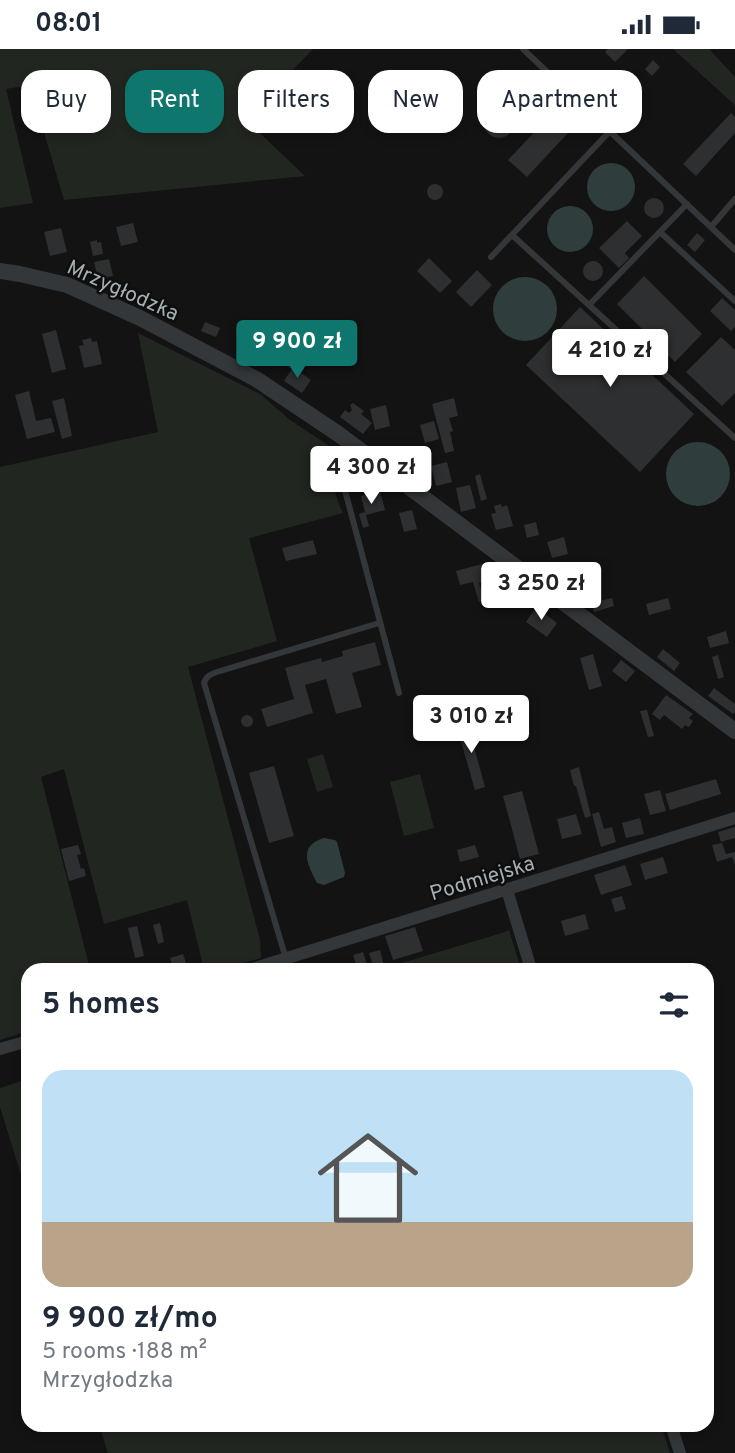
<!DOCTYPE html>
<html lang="en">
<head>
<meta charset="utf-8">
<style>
  body { margin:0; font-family:Overpass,sans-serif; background:#f6f6f7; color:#1f2937; height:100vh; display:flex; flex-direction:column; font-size:26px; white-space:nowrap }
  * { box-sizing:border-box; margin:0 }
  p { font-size:23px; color:#747a83 }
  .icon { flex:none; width:38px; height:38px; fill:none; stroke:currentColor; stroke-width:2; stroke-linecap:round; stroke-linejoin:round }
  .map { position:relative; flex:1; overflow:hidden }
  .panel { position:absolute; left:21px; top:914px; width:693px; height:469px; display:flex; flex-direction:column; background:#fff; border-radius:21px; box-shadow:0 4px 10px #0003 }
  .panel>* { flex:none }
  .banner { position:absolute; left:21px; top:21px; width:693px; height:63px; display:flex; gap:14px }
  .price { position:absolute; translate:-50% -60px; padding:0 16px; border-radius:7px; background:#fff; color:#222; font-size:23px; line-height:46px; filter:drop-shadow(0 2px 4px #0008) }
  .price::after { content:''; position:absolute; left:50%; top:42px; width:21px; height:16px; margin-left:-10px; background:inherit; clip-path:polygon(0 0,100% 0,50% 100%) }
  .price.active { background:#0f766e; color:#fff }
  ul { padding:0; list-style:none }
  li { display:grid; align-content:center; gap:14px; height:371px; padding:0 21px }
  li+li { border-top:2px solid #e0e1e3 }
  li span { display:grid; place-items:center; height:217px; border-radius:21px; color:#555 }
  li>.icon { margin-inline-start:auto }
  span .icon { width:126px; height:126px; fill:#fffc; stroke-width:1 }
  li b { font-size:30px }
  h2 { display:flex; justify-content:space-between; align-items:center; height:84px; padding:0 21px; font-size:30px }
  .pill { padding:0 24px; border-radius:21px; background:#fff; box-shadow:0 4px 10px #0003; font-size:24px; line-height:63px }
  .pill.active { background:#0f766e; color:#fff }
  .status { display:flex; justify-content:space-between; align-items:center; height:49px; padding:0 35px; background:#fff; direction:ltr }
  .status svg { height:19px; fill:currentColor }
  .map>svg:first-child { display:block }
</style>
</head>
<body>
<div class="status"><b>08:01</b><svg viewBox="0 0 49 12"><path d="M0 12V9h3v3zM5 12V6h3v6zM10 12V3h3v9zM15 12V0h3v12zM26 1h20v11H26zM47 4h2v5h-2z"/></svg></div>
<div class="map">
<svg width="735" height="1404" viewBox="0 0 735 1404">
  <rect width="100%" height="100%" fill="#131314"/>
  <path fill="#222620" d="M0 0H313L245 70 305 127 64 151 30 36 6 40 33 154 0 159Z
    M673 0H709L735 28V56Z
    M138 284 260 345 290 371 343 406C333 433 331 438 343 464L249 489 277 592 188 618 260 891 261 909 221 920H204L187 851 104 875 64 720 41 728 90 920H28V982L0 991V418L158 383Z
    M323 705 333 738 317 743 307 710Z
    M420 725 434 779 404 787 390 733Z
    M509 881 521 920H382L505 883Z
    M28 1030V1148L0 1058V1039Z
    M99 1376H661L670 1404H108Z"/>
  <path fill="#303d3d" d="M587 138a24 24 0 1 1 48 0a24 24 0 1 1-48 0Z
    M547 180a23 23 0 1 1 46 0a23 23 0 1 1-46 0Z
    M493 260a32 32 0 1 1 64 0a32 32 0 1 1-64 0Z
    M666 425a32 32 0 1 1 64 0a32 32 0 1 1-64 0Z
    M324 789 335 791 337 793 345 824 344 828 324 836 317 834C307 815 298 797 324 789Z"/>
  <path fill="#2e2f30" d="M608 0H628L615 13 605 3Z
    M653 11 660 18 652 27 645 20Z
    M513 42a14 14 0 1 1 28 0a14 14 0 1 1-28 0Z
    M562 54 580 71 527 128 508 111Z
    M484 74a15 15 0 1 1 30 0a15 15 0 1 1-30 0Z
    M731 64 735 68V84L696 127 683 115Z
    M427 143a8 8 0 1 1 16 0a8 8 0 1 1-16 0Z
    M644 159a10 10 0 1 1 20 0a10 10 0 1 1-20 0Z
    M627 172 642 187 625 204 629 209 619 219 599 199Z
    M133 174 138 193 121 197 116 178Z
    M61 179 67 203 50 207 44 183Z
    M697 184 705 191 695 203 687 196Z
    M97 191V194L101 193 103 205 93 207 90 193Z
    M429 209 452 232 440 244 417 222Z
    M109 210 113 227 98 230 94 213Z
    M583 222a10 10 0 1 1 20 0a10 10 0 1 1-20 0Z
    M477 221 492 236 471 258 456 243Z
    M644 227 702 285 675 313 617 255Z
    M722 249 735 261V278L731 282 710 262Z
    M580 258 694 365 640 423 526 316Z
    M205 273 220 279 216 288 201 282Z
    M56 281 66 320 52 324 42 285Z
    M721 288 735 301V344L722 357 686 323Z
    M91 289 92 293 97 292 102 315 84 319 79 297 84 296 82 291Z
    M293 318 311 331 302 344 284 332Z
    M29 342 36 372 51 369 55 383 27 390 15 346Z
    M64 349 72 387 62 390 52 352Z
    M454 349 458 367 449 369 453 382 450 383 454 402 445 404 432 355Z
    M353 354 364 362 361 365 372 374 363 385 340 368 345 361 349 364 352 361 350 356Z
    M386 356 390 377 375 381 370 360Z
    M434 372 439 390 425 394 420 376Z
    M447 413 452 433 436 437 431 417Z
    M480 425 487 450 481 452 475 427Z
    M470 436 476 459 461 463 456 439Z
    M380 442 385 461 366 466 369 477 363 479 359 465 365 463 361 447Z
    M501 455 502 458 507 456 513 477 496 481 491 465 496 464 494 457Z
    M412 461 417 480 404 483 399 464Z
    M536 473 539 486 527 489 524 476Z
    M564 488 568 505 552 509 547 493Z
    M313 491 317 505 286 512 282 499Z
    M490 513 494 530 479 534 484 552 479 553 473 533 460 536 456 522Z
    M612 549 614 557 594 563 592 554Z
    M668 549 671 560 649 566 646 555Z
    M536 558 557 574 547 588 526 573Z
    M726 582 729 594 710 599 707 588Z
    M375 593 381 616 352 624 362 658 336 665 326 630 305 636 313 664 267 678 261 660 294 650 285 619 321 609 322 613 343 607 342 602Z
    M663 600 680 614 674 622 657 608Z
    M593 605 602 637 589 641 580 609Z
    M718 606 724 628 718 630 712 608Z
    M621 611 635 622 626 633 612 622Z
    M714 639 735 655V663L733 665 708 647Z
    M666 646 693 665 689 669 693 672 689 678 685 676 682 680 664 666 660 671 652 665Z
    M647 661 654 687 648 688 640 662Z
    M241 672a6 6 0 1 1 12 0a6 6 0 1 1-12 0Z
    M467 672 485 738 475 741 456 675Z
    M274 717 294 787 269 794 249 724Z
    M579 718 591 767 585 769 576 737H574L570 721Z
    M716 730 721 745 670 761 665 745Z
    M660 741 666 762 650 766 644 745Z
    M522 742 539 805 520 810 503 747Z
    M599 763 604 780 612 778 616 793 601 798 592 765Z
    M576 765 582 785 562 790 557 770Z
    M640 769 644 785 626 789 622 774Z
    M735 778V789L721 793 718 783Z
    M722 794 726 805 735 803V816L732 808 717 813 712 796Z
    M78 796 81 805 77 806 81 820 84 819 86 827 69 832 61 800Z
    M475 796 479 808 460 813 457 801Z
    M663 808 668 824 645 831 640 815Z
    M625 816 632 836 601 846 594 826Z
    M622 847 626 860 615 863 611 850Z
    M585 865 589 880 565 887 561 872Z
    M160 874 164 893 158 895 153 876Z
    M137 877 144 907 135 909 128 879Z
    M415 878 423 902 393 911 385 887Z
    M380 901 384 917 374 920 369 904Z
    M363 903 367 916 357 919 353 906Z
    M183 905 188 920H173L170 909Z"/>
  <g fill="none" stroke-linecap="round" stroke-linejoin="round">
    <path stroke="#343739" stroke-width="6" d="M523 0 735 201
      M711 178 735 150
      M660 183 735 252
      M512 186 735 389
      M491 208 610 82
      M589 256 687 155
      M357 402 344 422 343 434 399 644
      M286 910 204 634C206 627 211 625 217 623L379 574"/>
    <path stroke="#343739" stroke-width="12" d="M507 841 531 920
      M252 920 735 769
      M0 1000 28 992
      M671 1376 680 1404"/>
    <path stroke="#343739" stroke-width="16" d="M0 222 20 225 67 236 140 269 256 330 337 384 735 682"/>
  </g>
  <g text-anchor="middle" stroke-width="5" stroke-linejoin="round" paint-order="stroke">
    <g font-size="21" fill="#a6afb3" stroke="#0e0e0f">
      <text transform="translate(123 241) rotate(24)" y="7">Mrzygłodzka</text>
      <text transform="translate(482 829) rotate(-17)" y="7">Podmiejska</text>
    </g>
  </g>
</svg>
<b class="price active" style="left:297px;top:331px">9 900 zł</b>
<b class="price" style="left:610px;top:340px">4 210 zł</b>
<b class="price" style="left:371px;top:457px">4 300 zł</b>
<b class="price" style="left:541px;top:573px">3 250 zł</b>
<b class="price" style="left:471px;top:706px">3 010 zł</b>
<div class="banner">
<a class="pill">Buy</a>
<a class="pill active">Rent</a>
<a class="pill">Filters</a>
<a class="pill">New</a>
<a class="pill">Apartment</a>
</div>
<section class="panel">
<h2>5 homes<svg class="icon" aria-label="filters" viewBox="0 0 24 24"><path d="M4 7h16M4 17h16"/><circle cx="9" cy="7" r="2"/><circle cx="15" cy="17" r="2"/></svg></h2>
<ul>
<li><span style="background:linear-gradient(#bfe0f5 70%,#b9a48a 0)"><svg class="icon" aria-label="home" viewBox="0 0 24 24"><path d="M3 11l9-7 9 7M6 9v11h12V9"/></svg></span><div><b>9 900 zł/mo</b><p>5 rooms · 188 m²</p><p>Mrzygłodzka</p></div></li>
</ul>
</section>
</div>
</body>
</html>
